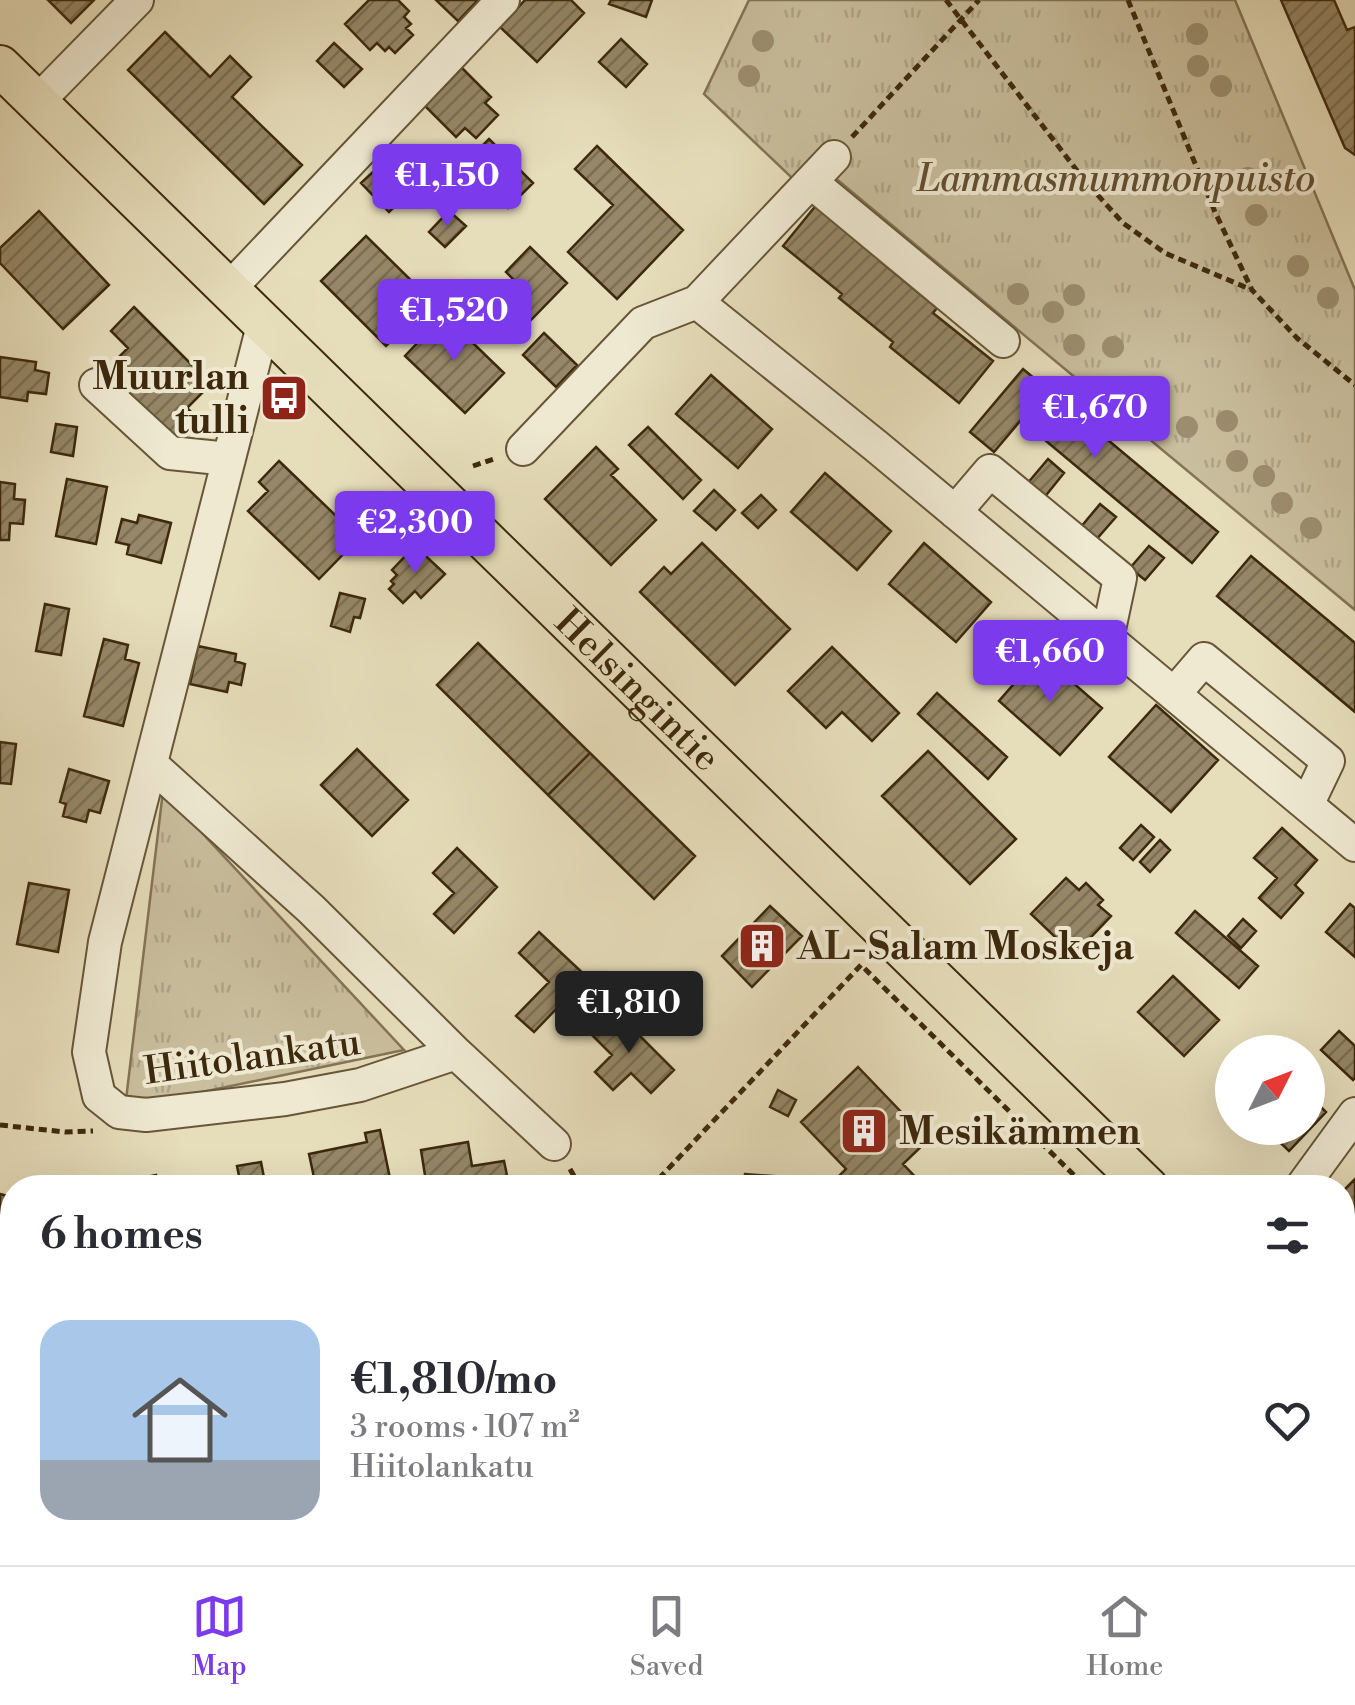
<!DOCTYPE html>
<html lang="en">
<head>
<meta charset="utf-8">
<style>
  body { margin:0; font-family:"Libre Bodoni",serif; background:#f7f7f7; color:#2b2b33; height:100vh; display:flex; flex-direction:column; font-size:38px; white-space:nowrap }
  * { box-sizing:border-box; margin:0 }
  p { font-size:32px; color:#7c7c81 }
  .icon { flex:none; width:55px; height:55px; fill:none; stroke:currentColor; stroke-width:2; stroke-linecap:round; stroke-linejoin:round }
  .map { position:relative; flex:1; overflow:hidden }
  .details { position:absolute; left:0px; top:1175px; width:1355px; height:390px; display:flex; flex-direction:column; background:#fff; border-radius:40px 40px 0 0; box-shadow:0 10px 40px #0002 }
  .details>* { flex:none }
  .needle { width:65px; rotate:48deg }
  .fabs { position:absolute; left:1215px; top:1035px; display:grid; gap:20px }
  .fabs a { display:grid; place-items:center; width:110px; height:110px; border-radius:50%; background:#fff; box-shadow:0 10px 40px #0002; font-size:50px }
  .price { position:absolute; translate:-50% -85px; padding:0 22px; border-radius:10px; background:#7c3aed; color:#fff; font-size:32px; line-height:65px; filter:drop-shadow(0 2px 5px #0008) }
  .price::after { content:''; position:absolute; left:50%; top:60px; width:30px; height:22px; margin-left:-15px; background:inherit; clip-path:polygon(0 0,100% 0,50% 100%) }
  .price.active { background:#222; color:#fff }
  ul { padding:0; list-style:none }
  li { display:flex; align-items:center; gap:30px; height:250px; padding:0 40px }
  li span { display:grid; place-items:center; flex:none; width:280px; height:200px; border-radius:30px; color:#555 }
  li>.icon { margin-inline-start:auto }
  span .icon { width:120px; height:120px; fill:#fffc; stroke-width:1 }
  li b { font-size:42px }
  h2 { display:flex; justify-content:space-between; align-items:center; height:120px; padding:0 40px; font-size:42px }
  .menu { display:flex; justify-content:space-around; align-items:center; height:140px; border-top:2px solid #e1e1e2; background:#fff; font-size:28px; color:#7c7c81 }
  .menu a { display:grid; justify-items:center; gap:5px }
  .menu .active { color:#7c3aed }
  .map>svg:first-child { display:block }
</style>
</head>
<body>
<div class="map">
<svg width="1355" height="1565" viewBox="0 0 1355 1565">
  <defs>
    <pattern id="grass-tufts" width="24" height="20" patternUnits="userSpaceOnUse" patternTransform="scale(2.5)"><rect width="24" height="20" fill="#c9be9d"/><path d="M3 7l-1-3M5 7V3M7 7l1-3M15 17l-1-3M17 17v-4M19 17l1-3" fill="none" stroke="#aea386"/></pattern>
    <pattern id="forest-firs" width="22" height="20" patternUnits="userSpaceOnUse" patternTransform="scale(2.5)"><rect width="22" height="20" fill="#c9be9d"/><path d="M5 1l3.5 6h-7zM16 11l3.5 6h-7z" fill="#aea386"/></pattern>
    <pattern id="building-hatch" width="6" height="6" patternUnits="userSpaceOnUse" patternTransform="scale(2.5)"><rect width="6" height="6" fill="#958767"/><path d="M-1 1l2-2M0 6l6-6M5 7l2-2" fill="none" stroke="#7b6e53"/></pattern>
  </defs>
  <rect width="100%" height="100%" fill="#e6ddba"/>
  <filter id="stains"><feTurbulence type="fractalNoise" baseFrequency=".002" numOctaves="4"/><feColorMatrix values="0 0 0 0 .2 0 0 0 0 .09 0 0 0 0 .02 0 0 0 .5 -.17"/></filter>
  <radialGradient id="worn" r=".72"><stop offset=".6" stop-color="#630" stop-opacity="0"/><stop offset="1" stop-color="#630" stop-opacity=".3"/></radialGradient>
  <path fill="url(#grass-tufts)" stroke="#837455" stroke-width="2.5" d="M749 0H1235L1355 290V610L834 177 813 198 704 94Z
    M163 791 404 1050 125 1108Z
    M1343 1448 1355 1460V1565H1047L1060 1552H1342Z"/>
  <path fill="url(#forest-firs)" stroke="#837455" stroke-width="2.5" d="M12 1376V1552H841L855 1565H0V1377Z"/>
  <path fill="url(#building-hatch)" stroke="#3d290d" stroke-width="2.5" d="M48 0H94L71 23Z
    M369 0H398L409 11 404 17 411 24 406 28 413 35 395 53 389 47 385 51 377 43 370 50 345 24Z
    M436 0H478L458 21Z
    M525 0H571L584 13 537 62 500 27Z
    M611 0H652L646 17 609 4Z
    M1281 0H1334L1347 30 1355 27V155L1345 148Z
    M165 32 210 77 230 56 251 77 232 97 302 165 264 204 128 70Z
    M621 39 647 64 626 87 599 62Z
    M334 43 362 69 344 87 317 61Z
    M462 68 491 97 485 103 498 115 476 138 465 128 456 137 425 106Z
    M489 139 533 183 508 208 464 164Z
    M597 146 683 230 617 299 568 252 613 205 575 169Z
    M388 158 416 186 389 212 361 183Z
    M818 203 883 256 880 261 937 308 933 313 993 361 959 403 890 347 893 342 839 298 842 294 783 246Z
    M39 211 109 285 63 329 0 263V248Z
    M449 211 466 226 445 247 429 232Z
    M366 236 431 300 386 346 321 281Z
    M530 247 567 283 528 323 499 295 514 280 506 272Z
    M134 307 211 384 187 408 201 422 177 446 104 372 128 348 111 331Z
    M444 315 504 373 465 413 405 356Z
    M544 333 577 365 556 387 523 355Z
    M0 357 36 362 35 370 49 373 46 394 28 392 27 401 0 397Z
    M1023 369 1218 532 1192 563 1021 420 994 452 970 432Z
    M711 375 772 429 738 468 676 414Z
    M56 424 77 427 73 456 51 452Z
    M648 427 701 480 683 499 629 445Z
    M596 447 618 469 611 475 656 520 611 565 545 499Z
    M1048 459 1064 473 1043 499 1026 485Z
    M279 461 359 538 319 579 248 511 268 491 259 482Z
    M825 473 891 531 857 570 791 512Z
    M67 479 107 487 96 544 56 536Z
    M0 482 15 484 14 499 25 500 23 524 10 523 9 540H0Z
    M714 490 735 510 716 530 694 511Z
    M761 495 776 510 758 528 742 513Z
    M1100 504 1116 517 1095 541 1080 528Z
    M139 515 171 523 161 563 127 554 129 545 116 542 122 519 137 523Z
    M702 543 790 629 735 685 640 592 664 567 671 574Z
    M924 543 991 602 956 642 889 584Z
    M415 546 445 574 421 598 415 591 403 603 389 589 394 584 391 581 397 575 392 570Z
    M1149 546 1164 558 1145 580 1130 568Z
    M1251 556 1355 643V712L1217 596Z
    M340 593 365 599 360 618 354 617 350 632 331 626Z
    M45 604 69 609 61 655 36 651Z
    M104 639 128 645 125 659 139 663 123 726 84 716Z
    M478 643 590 753 548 795 437 685Z
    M198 646 236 654 235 661 245 664 241 685 229 682 227 692 190 684Z
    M832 647 899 713 872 741 842 712 826 728 788 691Z
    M1040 654 1102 708 1060 755 999 701Z
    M937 693 1007 757 988 779 918 714Z
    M1156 705 1218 760 1171 812 1109 757Z
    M0 742 16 744 11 784 0 783Z
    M357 749 408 800 372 836 321 785Z
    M928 751 1016 839 970 884 882 796Z
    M590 753 695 856 654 899 548 795Z
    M69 769 109 781 100 813 89 810 86 822 63 816 66 804 60 802Z
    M1141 825 1154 837 1133 860 1120 848Z
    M1282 828 1317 860 1295 885 1303 893 1281 918 1259 898 1277 878 1254 858Z
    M1160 840 1170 850 1150 872 1140 862Z
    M457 848 497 887 454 933 434 914 454 893 433 873Z
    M1066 878 1079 890 1086 883 1103 900 1098 905 1111 916 1074 955 1031 914Z
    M29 883 69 890 58 952 17 944Z
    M1350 904 1355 908V957L1326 932Z
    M770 906 802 936 752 987 722 956Z
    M1195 911 1258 966 1239 988 1176 933Z
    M1243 919 1256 931 1241 948 1228 936Z
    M539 932 587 977 534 1032 516 1016 549 982 519 953Z
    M1173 976 1219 1020 1184 1056 1138 1012Z
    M616 1012 674 1070 651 1093 631 1073 613 1090 595 1072 612 1055 592 1035Z
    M1339 1031 1355 1046V1078L1353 1080 1321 1050Z
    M858 1067 928 1140 903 1164 926 1188H827L846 1169 801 1122Z
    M778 1090 796 1100 788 1116 770 1107Z
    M1308 1094 1326 1112 1289 1151 1265 1128H1308Z
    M380 1130 392 1188H325L324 1180 315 1182 309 1154 367 1142 365 1133Z
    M468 1142 472 1166 504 1161 509 1185 494 1188H427L421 1150Z
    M261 1162 266 1188H228L227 1184 240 1181 237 1166Z
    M745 1174 786 1177 785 1188H743Z
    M156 1175 159 1188H130L128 1181Z
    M1355 1179V1238L1342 1227V1192Z
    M0 1194 12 1197 7 1235 0 1234Z
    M944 1552H1022L1010 1565H956Z"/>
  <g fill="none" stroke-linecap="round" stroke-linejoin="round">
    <g stroke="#675638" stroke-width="36">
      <path id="minor" d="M37 102 137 0
        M811 182 1003 341
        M230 288 503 0
        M697 302 876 446 1355 845
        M96 385 170 453 229 459
        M523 449 643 323 697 302 834 157
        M955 512 990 471 1120 578 1107 639
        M1174 694 1204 659 1328 761 1307 805
        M152 765 311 909 456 1053 360 1085 285 1099 146 1115 119 1112 99 1096 89 1052 105 942 264 322
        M456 1053 554 1144
        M1301 1188 1355 1114"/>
    </g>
    <g stroke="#3d290d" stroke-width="44">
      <g id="major">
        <path id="s1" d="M0 66 1148 1188"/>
        <path d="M1342 1378 1355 1390"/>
      </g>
    </g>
    <path stroke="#3d290d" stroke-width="5" stroke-dasharray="8 5" stroke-linecap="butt" d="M946 0 1085 181 1123 223 1165 253 1252 290
      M1128 0 1215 212 1252 290 1297 338 1355 385
      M852 137 979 0
      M473 466 494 459
      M0 1125 65 1132 93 1131
      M570 1169 581 1188
      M650 1188 861 965 1087 1188
      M1342 1303 1355 1312
      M0 1375H12
      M1342 1438 1355 1450
      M860 1552 874 1565
      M1036 1565 1049 1552"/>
    <use href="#minor" stroke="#efe9d2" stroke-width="32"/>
    <use href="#major" stroke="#e6ddba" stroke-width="40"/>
  </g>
  <g fill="#9c8e6f">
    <circle cx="1197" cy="34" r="11"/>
    <circle cx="763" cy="41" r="11"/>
    <circle cx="1198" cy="66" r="11"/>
    <circle cx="749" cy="76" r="11"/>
    <circle cx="1221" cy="86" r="11"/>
    <circle cx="1248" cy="178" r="11"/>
    <circle cx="1256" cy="215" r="11"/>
    <circle cx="1298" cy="266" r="11"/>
    <circle cx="1018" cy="294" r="11"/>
    <circle cx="1074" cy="295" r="11"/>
    <circle cx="1328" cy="298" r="11"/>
    <circle cx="1053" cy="312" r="11"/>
    <circle cx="1074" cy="345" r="11"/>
    <circle cx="1113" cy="347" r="11"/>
    <circle cx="1125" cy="391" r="11"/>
    <circle cx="1227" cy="421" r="11"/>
    <circle cx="1187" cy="427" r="11"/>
    <circle cx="1237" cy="461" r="11"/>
    <circle cx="1264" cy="476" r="11"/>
    <circle cx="1282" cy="503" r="11"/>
    <circle cx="1311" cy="528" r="11"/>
  </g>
  <defs>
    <g id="bus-square" transform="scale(2.5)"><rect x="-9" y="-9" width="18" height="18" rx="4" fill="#8f2418" stroke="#efe9d2"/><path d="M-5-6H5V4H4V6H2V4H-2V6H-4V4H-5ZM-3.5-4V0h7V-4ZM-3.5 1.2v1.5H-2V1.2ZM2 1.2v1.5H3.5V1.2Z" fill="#fff"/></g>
    <g id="building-square" transform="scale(2.5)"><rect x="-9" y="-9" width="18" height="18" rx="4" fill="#8f2418" stroke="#efe9d2"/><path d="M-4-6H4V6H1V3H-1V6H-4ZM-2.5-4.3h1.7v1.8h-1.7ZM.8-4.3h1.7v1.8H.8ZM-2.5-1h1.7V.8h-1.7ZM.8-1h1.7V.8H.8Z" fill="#fff"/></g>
  </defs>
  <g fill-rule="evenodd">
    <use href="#bus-square" x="284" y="398"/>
    <use href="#building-square" x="762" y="946"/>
    <use href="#building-square" x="864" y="1131"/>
  </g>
  <g text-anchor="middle" stroke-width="8" stroke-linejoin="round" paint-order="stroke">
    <g font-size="38" font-style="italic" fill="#604e31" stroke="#efe9d2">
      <text x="1116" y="191">Lammasmummonpuisto</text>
    </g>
    <g font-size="38" font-weight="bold" fill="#3d290d" stroke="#efe9d2" text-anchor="start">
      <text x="249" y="389" text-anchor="end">Muurlan<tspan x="249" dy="44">tulli</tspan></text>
      <text x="797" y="959">AL-Salam Moskeja</text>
      <text x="899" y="1144">Mesikämmen</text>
    </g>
    <g font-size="38" fill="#3d290d" stroke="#efe9d2">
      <text dy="13" stroke="none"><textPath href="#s1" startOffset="892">Helsingintie</textPath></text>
      <text transform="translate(252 1056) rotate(-8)" y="13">Hiitolankatu</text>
    </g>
  </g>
  <rect width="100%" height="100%" filter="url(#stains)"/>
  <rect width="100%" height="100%" fill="url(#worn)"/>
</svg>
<div class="fabs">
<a><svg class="needle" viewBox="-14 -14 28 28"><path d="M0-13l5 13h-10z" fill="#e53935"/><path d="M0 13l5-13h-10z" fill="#7c7c81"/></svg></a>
</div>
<b class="price" style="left:447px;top:229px">€1,150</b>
<b class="price" style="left:454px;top:364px">€1,520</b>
<b class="price" style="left:1095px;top:461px">€1,670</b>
<b class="price" style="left:415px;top:576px">€2,300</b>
<b class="price" style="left:1050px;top:705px">€1,660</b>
<b class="price active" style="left:629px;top:1056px">€1,810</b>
<section class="details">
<h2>6 homes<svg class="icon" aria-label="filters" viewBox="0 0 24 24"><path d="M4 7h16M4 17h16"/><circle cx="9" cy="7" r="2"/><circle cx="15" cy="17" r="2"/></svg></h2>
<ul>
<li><span style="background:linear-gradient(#a9c7e8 70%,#9aa5b1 0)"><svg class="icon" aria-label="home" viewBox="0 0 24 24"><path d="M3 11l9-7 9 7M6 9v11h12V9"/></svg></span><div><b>€1,810/mo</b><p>3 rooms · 107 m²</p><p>Hiitolankatu</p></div><svg class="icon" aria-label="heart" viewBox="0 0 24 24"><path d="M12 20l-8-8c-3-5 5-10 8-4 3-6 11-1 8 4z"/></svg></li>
</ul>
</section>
</div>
<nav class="menu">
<a class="active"><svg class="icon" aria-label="map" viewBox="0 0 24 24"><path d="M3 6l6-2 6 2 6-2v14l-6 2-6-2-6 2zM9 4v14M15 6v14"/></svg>Map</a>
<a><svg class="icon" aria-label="saved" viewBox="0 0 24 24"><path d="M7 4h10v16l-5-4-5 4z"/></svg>Saved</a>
<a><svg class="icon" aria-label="home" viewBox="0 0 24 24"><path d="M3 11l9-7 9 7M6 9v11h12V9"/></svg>Home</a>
</nav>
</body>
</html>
